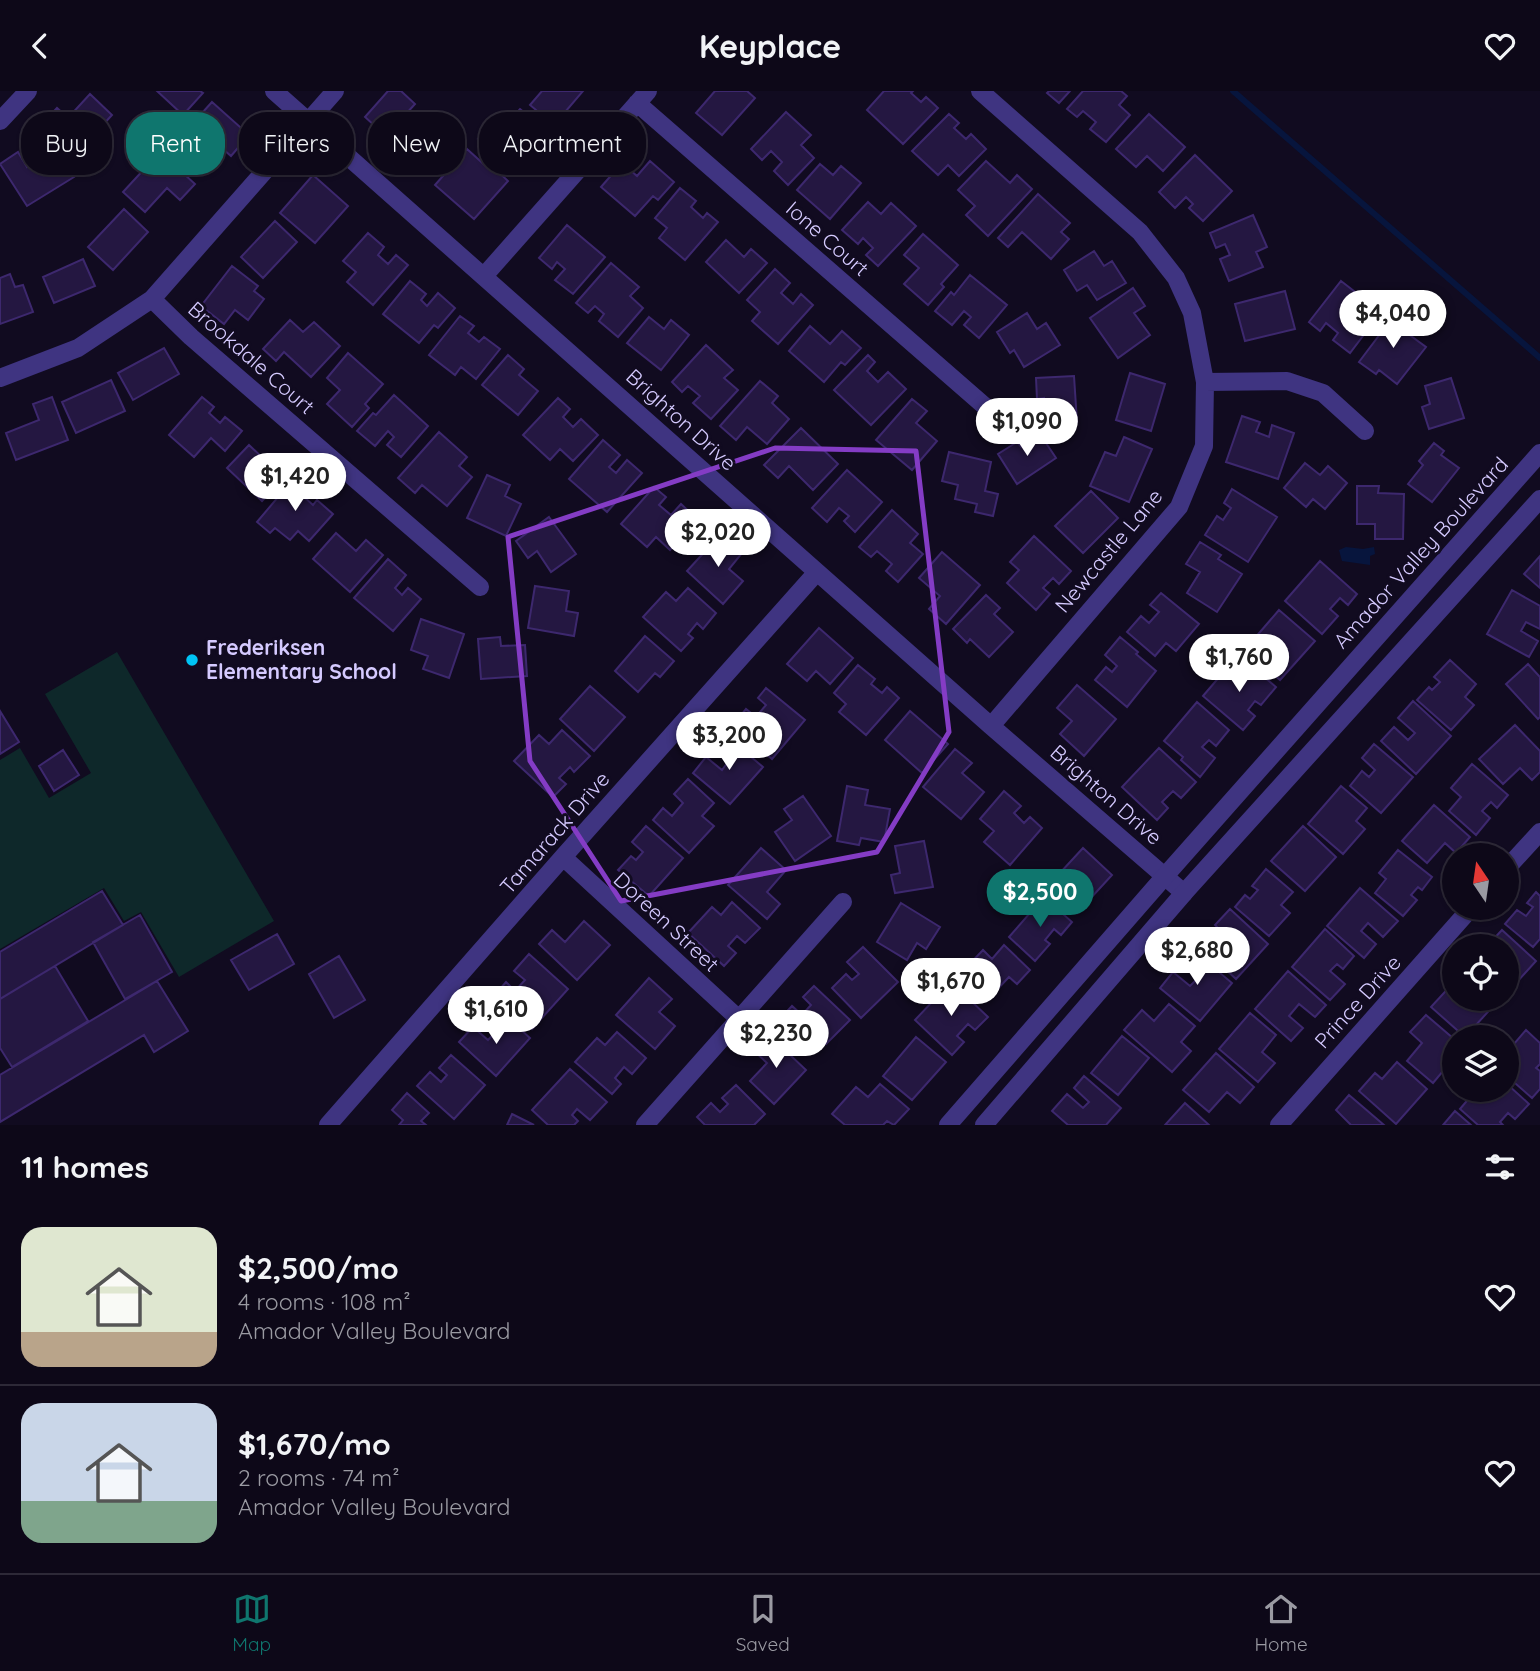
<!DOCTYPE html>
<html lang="en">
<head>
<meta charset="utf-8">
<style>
  body { margin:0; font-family:Quicksand,sans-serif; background:#161121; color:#f1f3f6; height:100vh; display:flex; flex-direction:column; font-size:26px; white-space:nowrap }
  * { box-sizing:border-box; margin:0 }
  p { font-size:23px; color:#9a9aa2 }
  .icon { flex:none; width:38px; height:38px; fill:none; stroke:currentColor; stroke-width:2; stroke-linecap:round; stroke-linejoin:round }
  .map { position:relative; height:1034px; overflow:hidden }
  .drawer { display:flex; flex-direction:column; background:#0d0818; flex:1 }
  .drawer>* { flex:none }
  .banner { position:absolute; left:21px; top:21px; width:700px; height:63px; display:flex; gap:14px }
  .needle { width:46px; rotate:347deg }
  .fabs { position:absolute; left:1442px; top:752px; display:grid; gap:14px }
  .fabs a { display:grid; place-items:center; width:77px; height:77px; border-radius:50%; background:#0d0818; box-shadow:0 2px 5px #0004,0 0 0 2px #2d2937; font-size:35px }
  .price { position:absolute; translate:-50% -60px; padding:0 16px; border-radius:24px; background:#fff; color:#222; font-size:23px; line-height:46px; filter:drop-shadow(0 2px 4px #0008) }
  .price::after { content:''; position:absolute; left:50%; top:42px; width:21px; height:16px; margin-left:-10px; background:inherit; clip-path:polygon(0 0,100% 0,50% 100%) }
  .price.active { background:#0f766e; color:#fff }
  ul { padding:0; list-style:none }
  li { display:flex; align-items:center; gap:21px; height:175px; padding:0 21px }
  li+li { border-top:2px solid #2d2937 }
  li span { display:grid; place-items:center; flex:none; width:196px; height:140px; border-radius:21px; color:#555 }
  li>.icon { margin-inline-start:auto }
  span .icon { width:84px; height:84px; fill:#fffc; stroke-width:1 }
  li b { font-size:30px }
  h2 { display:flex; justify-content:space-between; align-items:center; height:84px; padding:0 21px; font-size:30px }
  .pill { padding:0 24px; border-radius:28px; background:#0d0818; box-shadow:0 2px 5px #0004,0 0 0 2px #2d2937; font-size:24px; line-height:63px }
  .pill.active { background:#0f766e; color:#fff }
  header { display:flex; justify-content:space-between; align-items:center; height:91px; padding:0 21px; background:#0d0818; font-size:32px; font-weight:700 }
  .menu { display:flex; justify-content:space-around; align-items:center; height:98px; border-top:2px solid #2d2937; background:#0d0818; font-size:19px; color:#9a9aa2 }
  .menu a { display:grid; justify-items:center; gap:4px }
  .menu .active { color:#0f766e }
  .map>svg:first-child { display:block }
</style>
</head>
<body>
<header><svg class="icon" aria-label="back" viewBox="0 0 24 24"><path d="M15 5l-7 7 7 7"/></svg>Keyplace<svg class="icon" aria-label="heart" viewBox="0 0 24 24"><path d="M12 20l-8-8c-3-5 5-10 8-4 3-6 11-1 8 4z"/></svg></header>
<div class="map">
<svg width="1540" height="1034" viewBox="0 0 1540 1034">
  <rect width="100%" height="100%" fill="#110b20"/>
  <path fill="#0e282a" d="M117 561 274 830 179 886 141 821 124 830 104 797 0 858V669L20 657 49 707 91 682 45 603Z"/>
  <path fill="#07153d" d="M1346 456 1363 458 1374 456 1375 463 1370 465V474L1342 470 1339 459Z"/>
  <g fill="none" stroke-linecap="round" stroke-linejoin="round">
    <path stroke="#07153d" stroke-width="6" d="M1233 0 1540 267"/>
  </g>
  <path fill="#241741" stroke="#3d286e" stroke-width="2" d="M157 0H200L203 2 183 24Z
    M388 0H401L415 13 386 45 365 26Z
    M542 0H583L554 34 530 14Z
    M715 0H747L755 7 722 44 696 22Z
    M884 0H913L911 2 921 11 926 6 938 17 903 53 867 19Z
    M1049 0H1070L1059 12 1047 2Z
    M1083 0H1121L1127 5 1119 14 1130 24 1106 51 1090 38 1096 31 1083 20 1077 26 1067 18Z
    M90 3 112 24 76 63 43 32 57 17 68 27Z
    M212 11 249 44 231 65 193 32Z
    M520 18 548 41 534 57 530 54 511 76 478 48 500 22 509 30Z
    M786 21 811 44 801 54 814 67 788 94 774 80 782 71 771 60 762 69 751 58Z
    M949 23 959 32 954 37 966 48 971 43 986 58 959 85 948 74 938 84 912 60Z
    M1149 23 1185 56 1163 80 1147 65 1136 76 1116 58Z
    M56 58 74 86 27 115 0 73 18 61 27 76Z
    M467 58 488 77 491 74 508 90 474 128 435 94Z
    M160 61 195 93 180 109 167 97 145 121 123 101Z
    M1195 64 1232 100 1203 130 1189 117 1193 113 1186 106 1175 117 1159 101Z
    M650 70 674 91 658 109 653 105 635 125 601 96 622 72 637 85Z
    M986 70 1010 92 1017 84 1032 98 988 145 966 124 975 115 958 99Z
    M820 73 833 84 841 75 861 92 830 128 797 99Z
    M313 84 348 115 315 152 280 122Z
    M680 97 696 110 691 116 703 127 707 122 718 131 685 169 659 147 667 137 655 127Z
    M1038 103 1070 132 1061 141 1069 148 1051 168 1022 141 1008 156 998 147Z
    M868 111 881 123 891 112 916 135 878 175 866 164 873 157 863 147 858 153 842 139Z
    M124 118 148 141 113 179 88 156Z
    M1253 124 1267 156 1256 161 1263 176 1229 190 1220 168 1230 164 1225 153 1216 157 1210 142Z
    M275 130 297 151 263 187 241 166Z
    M567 134 605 166 573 203 555 189 565 178 557 171 552 178 539 167Z
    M368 142 384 156 378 164 388 173 396 164 408 174 373 214 347 191 356 181 343 170Z
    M923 143 958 174 941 193 944 196 928 214 904 193 919 177 904 164Z
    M726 149 744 166 751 158 767 172 739 202 706 171Z
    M1094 160 1104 175 1112 170 1126 192 1097 209 1087 194 1077 200 1064 179Z
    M83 168 95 195 54 212 43 186Z
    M611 172 639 196 630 205 643 217 618 246 599 230 604 223 595 215 588 222 576 212Z
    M232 175 258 195 254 200 264 208 248 229 235 219 224 233 201 215Z
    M775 178 790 192 781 202 793 213 801 203 813 214 778 253 752 230 760 221 747 209Z
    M10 183 15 196 23 194 33 221 0 233V187Z
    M970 184 1007 214 979 247 964 234 971 226 964 220 952 234 935 220 951 201 954 204Z
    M410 190 426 203 421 209 427 215 438 202 455 217 438 237 434 234 419 252 383 223Z
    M1341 190 1368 211 1358 223 1372 233 1350 262 1333 249 1338 242 1326 232 1320 240 1309 231Z
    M1133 197 1145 215 1134 222 1150 244 1118 267 1090 227Z
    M1285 200 1295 238 1245 250 1235 213Z
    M1027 222 1037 238 1046 232 1060 254 1024 276 1014 259 1010 262 997 241Z
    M1396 222 1413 235 1407 242 1426 256 1397 293 1379 279 1376 283 1359 271Z
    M460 225 474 235 468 242 479 251 484 246 500 258 476 288 461 276 455 284 429 264Z
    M649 226 664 238 671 229 689 244 661 279 627 252Z
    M290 229 303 241 314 231 340 255 311 286 284 261 276 270 263 258Z
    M810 235 830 253 842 240 861 257 845 274 841 271 824 291 789 260Z
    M706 254 733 279 724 287 738 299 711 328 693 312 700 305 688 295 682 301 672 291Z
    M164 257 179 283 133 309 118 282Z
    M348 262 383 293 365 313 369 317 352 336 327 313 340 299 327 287Z
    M508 264 524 278 519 284 538 300 518 324 482 294Z
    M868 264 875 271 867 280 878 291 888 281 906 298 871 334 834 299Z
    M1130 282 1165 293 1151 340 1116 329Z
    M1074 285 1077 331 1046 333 1044 307 1037 308 1036 287Z
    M1451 287 1464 327 1429 338 1422 316 1430 313 1425 295Z
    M111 289 125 320 76 342 62 311Z
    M760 290 778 305 772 312 789 328 767 353 747 336 736 349 720 335Z
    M394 304 428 335 401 366 387 354 394 346 388 340 375 355 357 340 373 322 376 324Z
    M52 306 68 349 16 369 6 342 39 329 33 313Z
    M202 306 214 316 209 322 220 332 225 326 242 340 225 360 211 347 194 366 169 344Z
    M558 307 570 318 563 326 573 336 581 328 598 344 573 370 560 358 550 369 523 344Z
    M912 308 927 320 916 332 937 350 912 379 876 349Z
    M1242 325 1260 331 1256 341 1269 346 1272 334 1294 342 1278 388 1226 371Z
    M801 337 838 373 813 399 789 375 778 387 764 374Z
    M439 341 467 366 459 375 472 386 447 415 422 394 415 402 398 387Z
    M1040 343 1056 367 1017 393 998 363 1017 351 1021 356Z
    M1124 346 1152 358 1129 411 1090 395 1105 361 1116 365Z
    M603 349 620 364 609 376 616 382 627 369 642 382 607 421 569 388Z
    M1434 352 1444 360 1441 364 1459 377 1432 411 1408 393 1423 374 1419 370Z
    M249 354 268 372 273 368 289 382 262 410 227 377Z
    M949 361 991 371 985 400 998 403 993 425 975 421 977 413 955 408 958 394 942 390Z
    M1305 372 1320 384 1328 375 1347 392 1325 418 1313 408 1306 416 1284 397Z
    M847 379 882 411 855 441 844 430 849 425 839 417 827 431 812 417Z
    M487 384 510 394 505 405 521 413 506 445 467 427Z
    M295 386 309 398 303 405 313 414 317 409 333 423 309 450 298 440 290 449 275 437 270 442 257 431Z
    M1357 395H1379L1378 402 1404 403 1403 448H1375V433H1357Z
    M654 396 666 406 659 414 671 424 681 413 697 428 670 459 656 446 647 456 621 433Z
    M1232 398 1277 426 1248 471 1205 444 1217 425 1223 429 1231 417 1224 412Z
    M1091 400 1118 427 1083 462 1055 435Z
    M892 419 918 443 910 452 923 463 898 491 886 480 892 473 877 460 871 466 859 456Z
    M549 426 576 463 551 481 537 460 528 467 516 450Z
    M336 442 356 460 366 449 383 464 350 501 313 468Z
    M721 443 742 462 729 478 743 490 723 513 687 480Z
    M1034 445 1071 480 1059 493 1053 487 1043 497 1050 503 1036 519 1007 492 1019 479 1010 471Z
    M1200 451 1221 464 1218 468 1242 483 1217 521 1187 502 1200 481 1186 473Z
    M942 461 980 494 946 533 929 518 940 505 919 487Z
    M1540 465V497L1524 483Z
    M388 468 406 484 395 497 402 504 408 497 421 508 393 540 354 507Z
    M1320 470 1357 503 1348 514 1340 507 1330 518 1338 525 1322 543 1285 510Z
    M535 495 569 500 566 520 578 522 574 545 528 537Z
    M688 497 716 522 703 538 697 532 688 543 693 547 681 560 643 526 666 501 676 510Z
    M1512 499 1540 515V538L1526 531 1521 540 1538 550 1529 566 1487 543Z
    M1161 502 1199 533 1176 560 1166 552 1155 565 1127 541 1141 525 1149 532 1159 521 1150 514Z
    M986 504 1000 517 994 523 1013 541 989 566 970 548 967 552 953 538Z
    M1279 519 1315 550 1280 589 1264 575 1267 572 1248 555Z
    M421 528 464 543 449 587 423 578 428 565 411 559Z
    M819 537 853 567 830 593 816 580 807 590 787 573Z
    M645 545 674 570 660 586 655 582 638 601 615 580Z
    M500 546 501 555 525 554 527 585 481 588 478 548Z
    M1120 546 1138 561 1136 563 1156 580 1127 616 1095 589 1106 576 1112 581 1117 575 1105 564Z
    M1450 569 1476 593 1465 606 1474 614 1451 639 1417 609 1429 596 1432 599 1440 591 1434 586Z
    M1249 573 1276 596 1261 614 1255 610 1248 619 1255 625 1243 639 1203 605 1227 577 1238 586Z
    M1528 573 1540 586V626L1538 628 1506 593Z
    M858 574 875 588 871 593 882 602 887 596 899 607 866 644 839 621 846 613 834 602Z
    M1077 594 1116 628 1084 665 1060 643 1072 630 1057 617Z
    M590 595 625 626 594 660 560 628Z
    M766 597 805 629 772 668 732 635 746 618 756 626 766 614 758 607Z
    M1413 610 1451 645 1416 683 1381 650 1394 636 1408 649 1415 642 1398 627Z
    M1197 611 1229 639 1216 655 1209 649 1202 656 1215 667 1200 686 1181 669 1183 666 1164 650Z
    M0 620 19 651 0 663Z
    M910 620 948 653 922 682 885 649Z
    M1515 634 1540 660V681L1532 689 1520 677 1503 693 1479 668Z
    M562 639 590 665 574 681 570 676 559 687 566 693 553 706 514 670 539 644 549 653Z
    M731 649 763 676 730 713 693 682 706 666 722 679 728 671 719 663Z
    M1374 653 1413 686 1381 722 1350 695 1362 680 1369 686 1375 679 1362 667Z
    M1159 657 1196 691 1181 707 1173 700 1162 711 1168 717 1157 729 1122 696Z
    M955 658 972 672 962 682 984 701 961 728 923 696Z
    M63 659 79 684 54 700 39 675Z
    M1472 673 1508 704 1497 717 1491 711 1482 720 1490 727 1476 744 1449 720 1461 706 1451 697Z
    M688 688 714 712 702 725 714 735 689 762 653 729 663 717 672 725 683 712 674 703Z
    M847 695 868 699 865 714 890 718 884 751 861 747 859 754 837 750Z
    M1341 695 1367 717 1356 730 1365 738 1343 763 1308 733Z
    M1004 700 1021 715 1014 722 1024 732 1030 726 1042 737 1010 774 984 751 994 740 980 728Z
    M803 705 831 745 795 770 775 741 792 729 784 718Z
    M1434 714 1470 746 1456 762 1445 752 1427 772 1402 750Z
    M646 735 683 767 649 805 618 779 631 765 636 769 643 761 632 751Z
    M1303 735 1336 766 1305 800 1271 770Z
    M924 750 933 796 895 802 891 784 900 782 895 755Z
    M761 757 786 779 767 801 780 813 767 828 728 794Z
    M1083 757 1112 784 1077 822 1048 795Z
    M1398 759 1432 786 1422 799 1418 796 1411 804 1417 809 1403 825 1375 802 1386 788 1379 782Z
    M1266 778 1293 801 1281 814 1290 822 1269 845 1235 816 1245 804 1250 808 1258 799 1252 795Z
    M1360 797 1398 830 1383 846 1368 832 1361 840 1376 853 1364 867 1327 835Z
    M102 800 123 834 0 908V861Z
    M1536 801 1540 805V848L1533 856 1505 833 1517 819 1526 825 1533 816 1527 812Z
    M1044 806 1072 831 1061 844 1054 838 1045 849 1050 853 1035 870 1009 846Z
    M732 811 760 837 745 852 737 845 728 855 736 862 724 875 688 842 712 816 721 824Z
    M901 812 940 836 926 858 917 852 907 869 877 851Z
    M1230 818 1268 853 1236 888 1211 865 1228 847 1215 834Z
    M140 824 172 881 125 908 93 851Z
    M584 830 610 854 577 889 539 853 552 839 565 851Z
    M1325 838 1354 865 1343 878 1337 873 1330 880 1345 893 1330 909 1292 876Z
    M1502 839 1536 870 1507 902V856L1488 854Z
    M277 843 294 873 249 899 231 869Z
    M1004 854 1030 879 1017 893 1009 886 991 905 964 879 983 859 992 868Z
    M863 856 898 891 861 927 832 897 846 883 852 889 859 883 847 871Z
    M1194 860 1232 892 1200 930 1160 897 1173 881 1190 895 1198 887 1182 874Z
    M529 863 568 898 532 938 494 905 506 891 515 900 525 889 514 880Z
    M339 865 365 909 334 927 309 883Z
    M55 875 88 930 12 976 0 957V908Z
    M1288 880 1326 914 1315 926 1299 913 1289 925 1303 937 1291 950 1255 918Z
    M649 887 672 908 659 921 675 935 655 958 616 924Z
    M157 890 188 940 154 961 144 944 0 1031V984Z
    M951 891 988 926 975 939 968 933 957 945 964 951 952 964 915 929Z
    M1454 891V908H1493L1496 912 1465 946 1431 916Z
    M814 895 850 929 826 953 817 944 804 958 776 932 792 915 802 924 811 914 803 906Z
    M1169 913 1195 935 1181 951 1191 960 1172 981 1124 939 1142 919 1154 930Z
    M1250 922 1276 944 1262 961 1275 972 1258 991 1219 958Z
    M1426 924 1454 948V967L1433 992 1407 970 1422 952 1410 941Z
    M508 927 530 947 496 985 459 951 473 936 488 949Z
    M1526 939 1540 952V973L1536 977 1540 980V998L1532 1007 1507 985V961Z
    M617 941 646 967 632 983 624 976 615 987 621 993 612 1003 575 971 597 947 605 954Z
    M769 944 806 979 774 1013 750 990 767 972 754 960Z
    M1122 945 1149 967 1118 1004 1091 982Z
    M916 946 946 971 912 1009 883 985Z
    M1216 962 1254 996 1240 1012 1227 1001 1209 1021 1183 999Z
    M451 964 485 994 454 1028 417 995 430 981 441 991 447 984 439 977Z
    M1397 971 1427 998 1396 1033 1359 1000 1375 982 1382 988Z
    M570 978 607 1011 590 1029 577 1018 572 1024 578 1030 574 1034H548L532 1019Z
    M1084 985 1121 1017 1106 1034H1068L1052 1020 1067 1003 1083 1017 1089 1011 1074 997Z
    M880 993 909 1018 894 1034 887 1030 883 1034H845L832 1023 856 996 868 1006Z
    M1507 993 1529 1013 1515 1028 1508 1022 1500 1031 1503 1034H1478L1460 1018 1476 999H1507Z
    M736 994 765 1023 754 1034H705L697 1026 711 1012 720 1021 728 1013 722 1007Z
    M407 1002 429 1022 421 1030 426 1034H399L403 1029 392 1019Z
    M1349 1004 1384 1034H1351L1336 1019Z
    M1185 1012 1209 1034H1165Z
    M1455 1020 1471 1034H1443Z
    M512 1023 534 1034H507Z"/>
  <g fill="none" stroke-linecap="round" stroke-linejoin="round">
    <path stroke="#3f3481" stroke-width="18" d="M274 0 991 635 1184 802
      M980 0 1140 141 1176 187 1192 222 1205 291 1204 355 1179 416 991 635
      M637 12 988 318
      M0 30 28 0
      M484 185 648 0
      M152 208 191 246 480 496
      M0 287 78 257 152 208 335 0
      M1205 291 1287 290 1323 302 1365 340
      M563 766 739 928
      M1507 777 1540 741
      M328 1034 563 766 817 481
      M645 1034 843 811
      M1279 1034 1471 817"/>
    <path stroke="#3f3481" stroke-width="18" d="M948 1034 1165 785 1540 362
      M984 1034 1184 802 1540 408"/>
  </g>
  <path fill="none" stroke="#843cc5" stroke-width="5" stroke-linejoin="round" d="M775 357 916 360 949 641 877 761 621 810 530 670 508 446Z"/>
  <circle fill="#00c4f5" stroke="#110b20" stroke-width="2.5" cx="192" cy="569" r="7"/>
  <g text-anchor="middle" stroke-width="6" stroke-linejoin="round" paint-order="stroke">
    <g font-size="21" fill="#d5caff" stroke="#110b20">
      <text transform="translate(827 148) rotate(41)" y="7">Ione Court</text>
      <text transform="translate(251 267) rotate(41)" y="7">Brookdale Court</text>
      <text transform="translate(681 329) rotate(42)" y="7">Brighton Drive</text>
      <text transform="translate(1109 460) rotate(-50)" y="7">Newcastle Lane</text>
      <text transform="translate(1421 462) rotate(-48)" y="7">Amador Valley Boulevard</text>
      <text transform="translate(1106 704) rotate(41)" y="7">Brighton Drive</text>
      <text transform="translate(555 742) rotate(-49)" y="7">Tamarack Drive</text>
      <text transform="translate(666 831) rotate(43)" y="7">Doreen Street</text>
      <text transform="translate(1358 911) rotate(-48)" y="7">Prince Drive</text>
    </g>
    <g font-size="21" font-weight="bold" fill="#d5caff" stroke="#110b20" text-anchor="start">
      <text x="206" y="564">Frederiksen<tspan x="206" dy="24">Elementary School</tspan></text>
    </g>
  </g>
</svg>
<div class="fabs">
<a><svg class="needle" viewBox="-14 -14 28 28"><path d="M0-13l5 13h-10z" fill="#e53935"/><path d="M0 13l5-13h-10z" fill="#9a9aa2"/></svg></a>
<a><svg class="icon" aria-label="locate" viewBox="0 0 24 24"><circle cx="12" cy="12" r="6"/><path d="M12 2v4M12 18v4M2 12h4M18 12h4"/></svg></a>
<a><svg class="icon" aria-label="layers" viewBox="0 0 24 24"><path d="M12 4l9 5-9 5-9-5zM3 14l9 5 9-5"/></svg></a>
</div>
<b class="price" style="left:1393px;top:259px">$4,040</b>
<b class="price" style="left:1027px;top:367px">$1,090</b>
<b class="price" style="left:295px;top:422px">$1,420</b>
<b class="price" style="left:718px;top:478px">$2,020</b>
<b class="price" style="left:1239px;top:603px">$1,760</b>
<b class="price" style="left:729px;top:681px">$3,200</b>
<b class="price active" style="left:1040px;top:838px">$2,500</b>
<b class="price" style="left:1197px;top:896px">$2,680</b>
<b class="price" style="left:951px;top:927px">$1,670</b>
<b class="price" style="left:496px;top:955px">$1,610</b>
<b class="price" style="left:776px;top:979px">$2,230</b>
<div class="banner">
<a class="pill">Buy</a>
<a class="pill active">Rent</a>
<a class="pill">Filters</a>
<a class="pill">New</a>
<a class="pill">Apartment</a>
</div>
</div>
<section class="drawer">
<h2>11 homes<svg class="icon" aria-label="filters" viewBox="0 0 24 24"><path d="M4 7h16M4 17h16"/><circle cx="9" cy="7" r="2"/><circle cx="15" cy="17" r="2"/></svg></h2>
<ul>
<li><span style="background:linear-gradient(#dfe7d0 75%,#b9a48a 0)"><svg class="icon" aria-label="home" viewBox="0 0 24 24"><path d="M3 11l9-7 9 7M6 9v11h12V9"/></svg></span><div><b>$2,500/mo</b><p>4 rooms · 108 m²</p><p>Amador Valley Boulevard</p></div><svg class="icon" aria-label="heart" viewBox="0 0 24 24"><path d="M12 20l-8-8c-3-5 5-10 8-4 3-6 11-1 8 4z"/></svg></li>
<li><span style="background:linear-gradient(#c9d6e8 70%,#7fa58c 0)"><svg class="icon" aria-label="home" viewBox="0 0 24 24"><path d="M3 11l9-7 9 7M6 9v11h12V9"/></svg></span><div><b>$1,670/mo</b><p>2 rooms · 74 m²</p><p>Amador Valley Boulevard</p></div><svg class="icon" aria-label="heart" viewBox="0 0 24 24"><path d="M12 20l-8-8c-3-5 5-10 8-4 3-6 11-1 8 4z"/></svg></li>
</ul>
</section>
<nav class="menu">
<a class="active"><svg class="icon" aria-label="map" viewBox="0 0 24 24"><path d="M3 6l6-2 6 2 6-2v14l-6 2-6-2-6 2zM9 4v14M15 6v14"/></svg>Map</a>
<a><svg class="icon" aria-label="saved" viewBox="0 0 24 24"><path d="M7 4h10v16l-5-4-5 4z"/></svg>Saved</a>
<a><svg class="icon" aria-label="home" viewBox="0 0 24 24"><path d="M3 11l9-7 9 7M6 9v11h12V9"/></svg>Home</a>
</nav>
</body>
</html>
